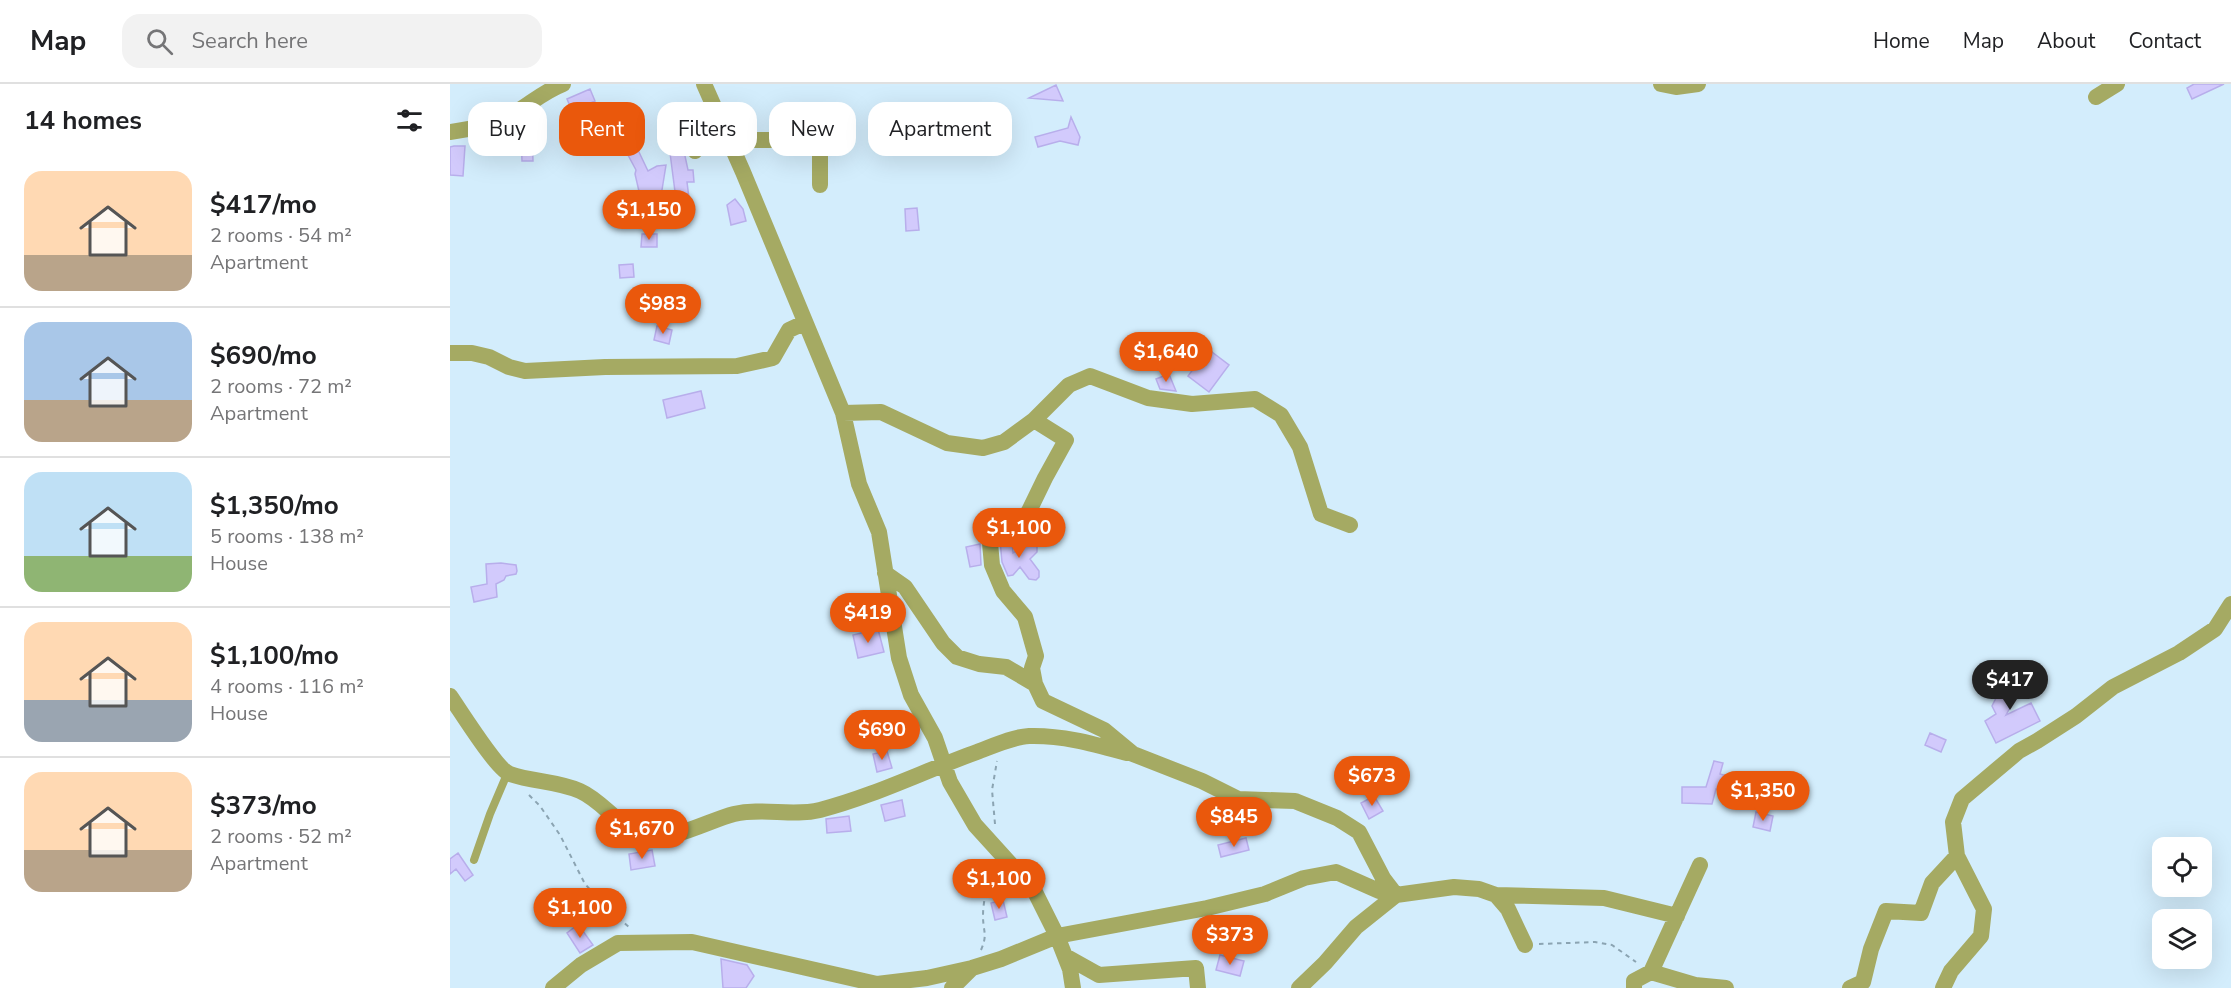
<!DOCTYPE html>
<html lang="en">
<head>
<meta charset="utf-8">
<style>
  body { margin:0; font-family:"Nunito Sans",sans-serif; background:#f2f2f2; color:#202124; height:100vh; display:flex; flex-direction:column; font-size:22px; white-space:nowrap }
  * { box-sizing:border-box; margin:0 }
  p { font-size:20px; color:#757577 }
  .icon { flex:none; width:33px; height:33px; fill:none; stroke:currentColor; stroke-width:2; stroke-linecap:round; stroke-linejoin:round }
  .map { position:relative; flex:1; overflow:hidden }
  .drawer { display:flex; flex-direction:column; background:#fff; width:450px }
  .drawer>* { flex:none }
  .top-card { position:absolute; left:18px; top:18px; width:570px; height:54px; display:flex; gap:12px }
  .fabs { position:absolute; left:1702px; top:753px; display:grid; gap:12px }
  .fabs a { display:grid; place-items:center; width:60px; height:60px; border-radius:12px; background:#fff; box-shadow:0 6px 24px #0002; font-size:30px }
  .price { position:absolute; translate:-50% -51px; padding:0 14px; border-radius:21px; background:#ea580c; color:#fff; font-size:20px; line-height:39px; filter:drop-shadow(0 2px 3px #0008) }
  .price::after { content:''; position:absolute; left:50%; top:36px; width:18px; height:14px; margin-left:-9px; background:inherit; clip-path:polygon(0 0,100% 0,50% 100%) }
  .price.current { background:#222; color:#fff }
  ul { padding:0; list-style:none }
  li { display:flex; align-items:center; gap:18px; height:150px; padding:0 24px }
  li+li { border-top:2px solid #e0e0e0 }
  li span { display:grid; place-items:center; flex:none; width:168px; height:120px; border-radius:18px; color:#555 }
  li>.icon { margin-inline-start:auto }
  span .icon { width:72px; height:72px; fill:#fffc; stroke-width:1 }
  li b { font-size:26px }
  h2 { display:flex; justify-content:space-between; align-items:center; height:72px; padding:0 24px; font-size:26px }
  .chip { padding:0 21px; border-radius:18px; background:#fff; box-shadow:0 6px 24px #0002; font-size:21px; line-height:54px }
  .chip.current { background:#ea580c; color:#fff }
  header { display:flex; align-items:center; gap:36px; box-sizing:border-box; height:84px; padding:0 30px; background:#fff; border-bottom:2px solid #e0e0e0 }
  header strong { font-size:28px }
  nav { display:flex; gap:33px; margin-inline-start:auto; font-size:21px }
  .search { width:420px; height:54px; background:#f2f2f2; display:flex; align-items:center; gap:15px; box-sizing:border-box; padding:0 21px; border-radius:18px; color:#757577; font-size:22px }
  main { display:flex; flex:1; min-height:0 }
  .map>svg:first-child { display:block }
</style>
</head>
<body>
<header>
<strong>Map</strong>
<div class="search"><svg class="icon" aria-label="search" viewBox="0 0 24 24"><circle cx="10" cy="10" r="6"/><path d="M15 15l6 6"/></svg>Search here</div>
<nav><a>Home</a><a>Map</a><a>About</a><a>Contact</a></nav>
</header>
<main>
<section class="drawer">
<h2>14 homes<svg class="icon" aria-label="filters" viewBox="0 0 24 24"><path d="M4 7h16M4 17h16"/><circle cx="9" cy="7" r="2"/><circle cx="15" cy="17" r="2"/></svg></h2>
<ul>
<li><span style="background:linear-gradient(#ffd9b3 70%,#b9a48a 0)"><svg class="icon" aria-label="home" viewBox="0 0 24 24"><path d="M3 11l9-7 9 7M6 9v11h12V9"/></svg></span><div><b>$417/mo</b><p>2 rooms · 54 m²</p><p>Apartment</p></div></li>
<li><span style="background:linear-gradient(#a9c7e8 65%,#b9a48a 0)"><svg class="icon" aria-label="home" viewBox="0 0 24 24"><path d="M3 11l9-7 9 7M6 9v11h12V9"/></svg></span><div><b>$690/mo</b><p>2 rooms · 72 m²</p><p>Apartment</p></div></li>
<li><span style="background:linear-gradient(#bfe0f5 70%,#8fb573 0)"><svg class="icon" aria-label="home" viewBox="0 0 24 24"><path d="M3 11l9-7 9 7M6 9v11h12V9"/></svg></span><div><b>$1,350/mo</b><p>5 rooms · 138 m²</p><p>House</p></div></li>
<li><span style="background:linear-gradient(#ffd9b3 65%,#9aa5b1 0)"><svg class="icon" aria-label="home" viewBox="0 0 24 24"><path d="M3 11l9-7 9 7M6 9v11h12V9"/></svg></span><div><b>$1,100/mo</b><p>4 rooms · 116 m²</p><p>House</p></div></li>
<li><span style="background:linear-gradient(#ffd9b3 65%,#b9a48a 0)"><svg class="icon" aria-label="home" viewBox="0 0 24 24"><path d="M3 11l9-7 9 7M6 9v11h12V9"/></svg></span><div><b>$373/mo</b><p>2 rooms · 52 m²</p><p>Apartment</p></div></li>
</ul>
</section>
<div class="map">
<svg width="1781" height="904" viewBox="0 0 1781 904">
  <rect width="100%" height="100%" fill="#d3edfc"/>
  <path fill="#d2cafc" stroke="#b8aeeb" stroke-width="1.5" d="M1744 0H1774L1742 15 1737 4Z
    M606 1 613 17 579 14Z
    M140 5 145 17 122 27 117 15Z
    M621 33 630 53 628 61 610 57 588 63 585 53 618 44Z
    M71 49H82L83 77H72Z
    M232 58 238 86H243L244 98H237L241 130 228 131 219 61Z
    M4 62H15L13 92 0 91V63Z
    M188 66 198 87 207 82 216 81 211 112 202 114 208 132 202 144 197 132 201 114 191 116 185 90 186 86 178 71Z
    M285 115 293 125 296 137 281 141 277 121Z
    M467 124 469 146 456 147 455 125Z
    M192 150H207V163H191Z
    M183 180 184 193 170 194 169 181Z
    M207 242 222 246 219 260 204 256Z
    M689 250 706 256 707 260 704 271 696 268Z
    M758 265 779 281 759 308 738 292Z
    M719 290 726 307 710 305 706 295Z
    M251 307 255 324 217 334 213 316Z
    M562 454 563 469 578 459H582L587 462V468L580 475 589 487V493L586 496 579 495 570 483 563 491 558 492 552 478 550 456Z
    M530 460 531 481 520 483 516 463Z
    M51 479 66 481 67 487 66 490 56 492 54 496 46 500 47 513 24 518 21 503 37 500 36 480Z
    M428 545 434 568 408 574 403 551Z
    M1560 586 1576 595 1556 631 1581 619 1590 637 1546 659 1535 637 1546 630 1542 622Z
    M1480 649 1496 656 1491 668 1475 661Z
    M437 667 442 684 427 688 423 670Z
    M1264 677 1273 679 1270 690 1281 693 1276 708 1266 705 1262 720 1232 719V703H1256Z
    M924 712 933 727 919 735 911 719Z
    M452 716 455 732 435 737 431 721Z
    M1306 728 1323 732 1320 747 1303 743Z
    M399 732 401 747 377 749 376 735Z
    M796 754 799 766 771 773 768 761Z
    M202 766 205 782 181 786 179 770Z
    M8 769 23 791 15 797 6 785 0 790V775Z
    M553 816 557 833 545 836 541 819Z
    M126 842 128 845 130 843 143 861 130 869 117 849Z
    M770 871 794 877 790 892 766 886Z
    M271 875 297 881 304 892 296 904H273Z"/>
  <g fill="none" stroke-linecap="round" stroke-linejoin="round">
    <path stroke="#8ba4b2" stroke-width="2" stroke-dasharray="4.5 4.5" stroke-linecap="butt" d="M79 711 90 722 110 751 135 800 157 824 179 843
      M545 740 542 706 547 677
      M1089 860 1145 858 1162 861 1186 878
      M531 866C538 850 533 848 533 832 533 816 538 799 543 784"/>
    <path stroke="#a5aa63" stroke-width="8" d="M24 776 40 730 57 690"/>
    <path stroke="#a5aa63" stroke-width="16" d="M254 0 293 88 393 329 409 400 429 448 449 574 461 611 485 654 500 698 525 741 584 806 607 852 620 885 623 904
      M1211 0 1226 3 1248 0
      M1646 13 1667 0
      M0 48C23 45 48 39 68 27 84 17 95 7 113 0
      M279 56H370V101
      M245 67 269 34
      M0 269H22L39 273 59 283 75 287 155 283 287 282 323 274 339 246 354 239
      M393 329 431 328 497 359 533 364 554 358 584 336 619 301 640 292 698 314 742 320 805 315 831 331 850 363 871 430 900 441
      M584 336 616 356 595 394 579 427 571 439 539 448 542 481 553 507 575 533 586 572 582 584 585 600
      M435 489 455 503 493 559 507 573 529 580 556 583 585 600 593 617 654 646 683 670 752 697 788 715 845 717 887 734 909 748 933 794 946 811 906 843 875 879 849 904
      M0 612C10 626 47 686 60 690 83 698 107 697 130 707 155 718 170 746 197 752 222 758 260 736 284 730 313 723 342 733 370 726 424 712 474 687 527 668 543 662 562 653 579 652 613 651 644 660 677 669
      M1046 811 1154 814 1227 832
      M615 872 649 891 746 884 748 904
      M1201 888 1245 901 1276 904
      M103 904 131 881 168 859 242 858 427 900 477 894 522 884 551 875 607 852 757 824 815 810 854 794 886 788 929 807 946 811 1004 803 1029 805 1046 811 1058 825 1075 861
      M502 904 522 884
      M1184 904V897L1201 888 1250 781
      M1400 904 1413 898 1421 865 1436 827 1471 829 1482 799 1507 772
      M1493 904 1501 887 1531 852 1534 825 1507 772 1503 738 1512 715 1569 667 1587 657 1626 632 1663 603 1729 569 1765 545 1781 520"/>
  </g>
</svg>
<div class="fabs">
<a><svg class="icon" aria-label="locate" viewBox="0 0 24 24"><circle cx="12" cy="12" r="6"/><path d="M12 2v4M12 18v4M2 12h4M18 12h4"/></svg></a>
<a><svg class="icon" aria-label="layers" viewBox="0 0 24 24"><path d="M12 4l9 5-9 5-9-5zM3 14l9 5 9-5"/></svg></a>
</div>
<b class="price" style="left:199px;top:157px">$1,150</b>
<b class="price" style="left:213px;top:251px">$983</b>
<b class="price" style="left:716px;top:299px">$1,640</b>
<b class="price" style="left:569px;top:475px">$1,100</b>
<b class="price" style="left:418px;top:560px">$419</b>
<b class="price current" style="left:1560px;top:627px">$417</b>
<b class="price" style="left:432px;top:677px">$690</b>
<b class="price" style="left:922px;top:723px">$673</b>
<b class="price" style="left:1313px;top:738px">$1,350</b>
<b class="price" style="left:784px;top:764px">$845</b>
<b class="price" style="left:192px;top:776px">$1,670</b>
<b class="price" style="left:549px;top:826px">$1,100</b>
<b class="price" style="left:130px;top:855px">$1,100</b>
<b class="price" style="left:780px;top:882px">$373</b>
<div class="top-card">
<a class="chip">Buy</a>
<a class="chip current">Rent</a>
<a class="chip">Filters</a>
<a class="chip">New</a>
<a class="chip">Apartment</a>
</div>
</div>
</main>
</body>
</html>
